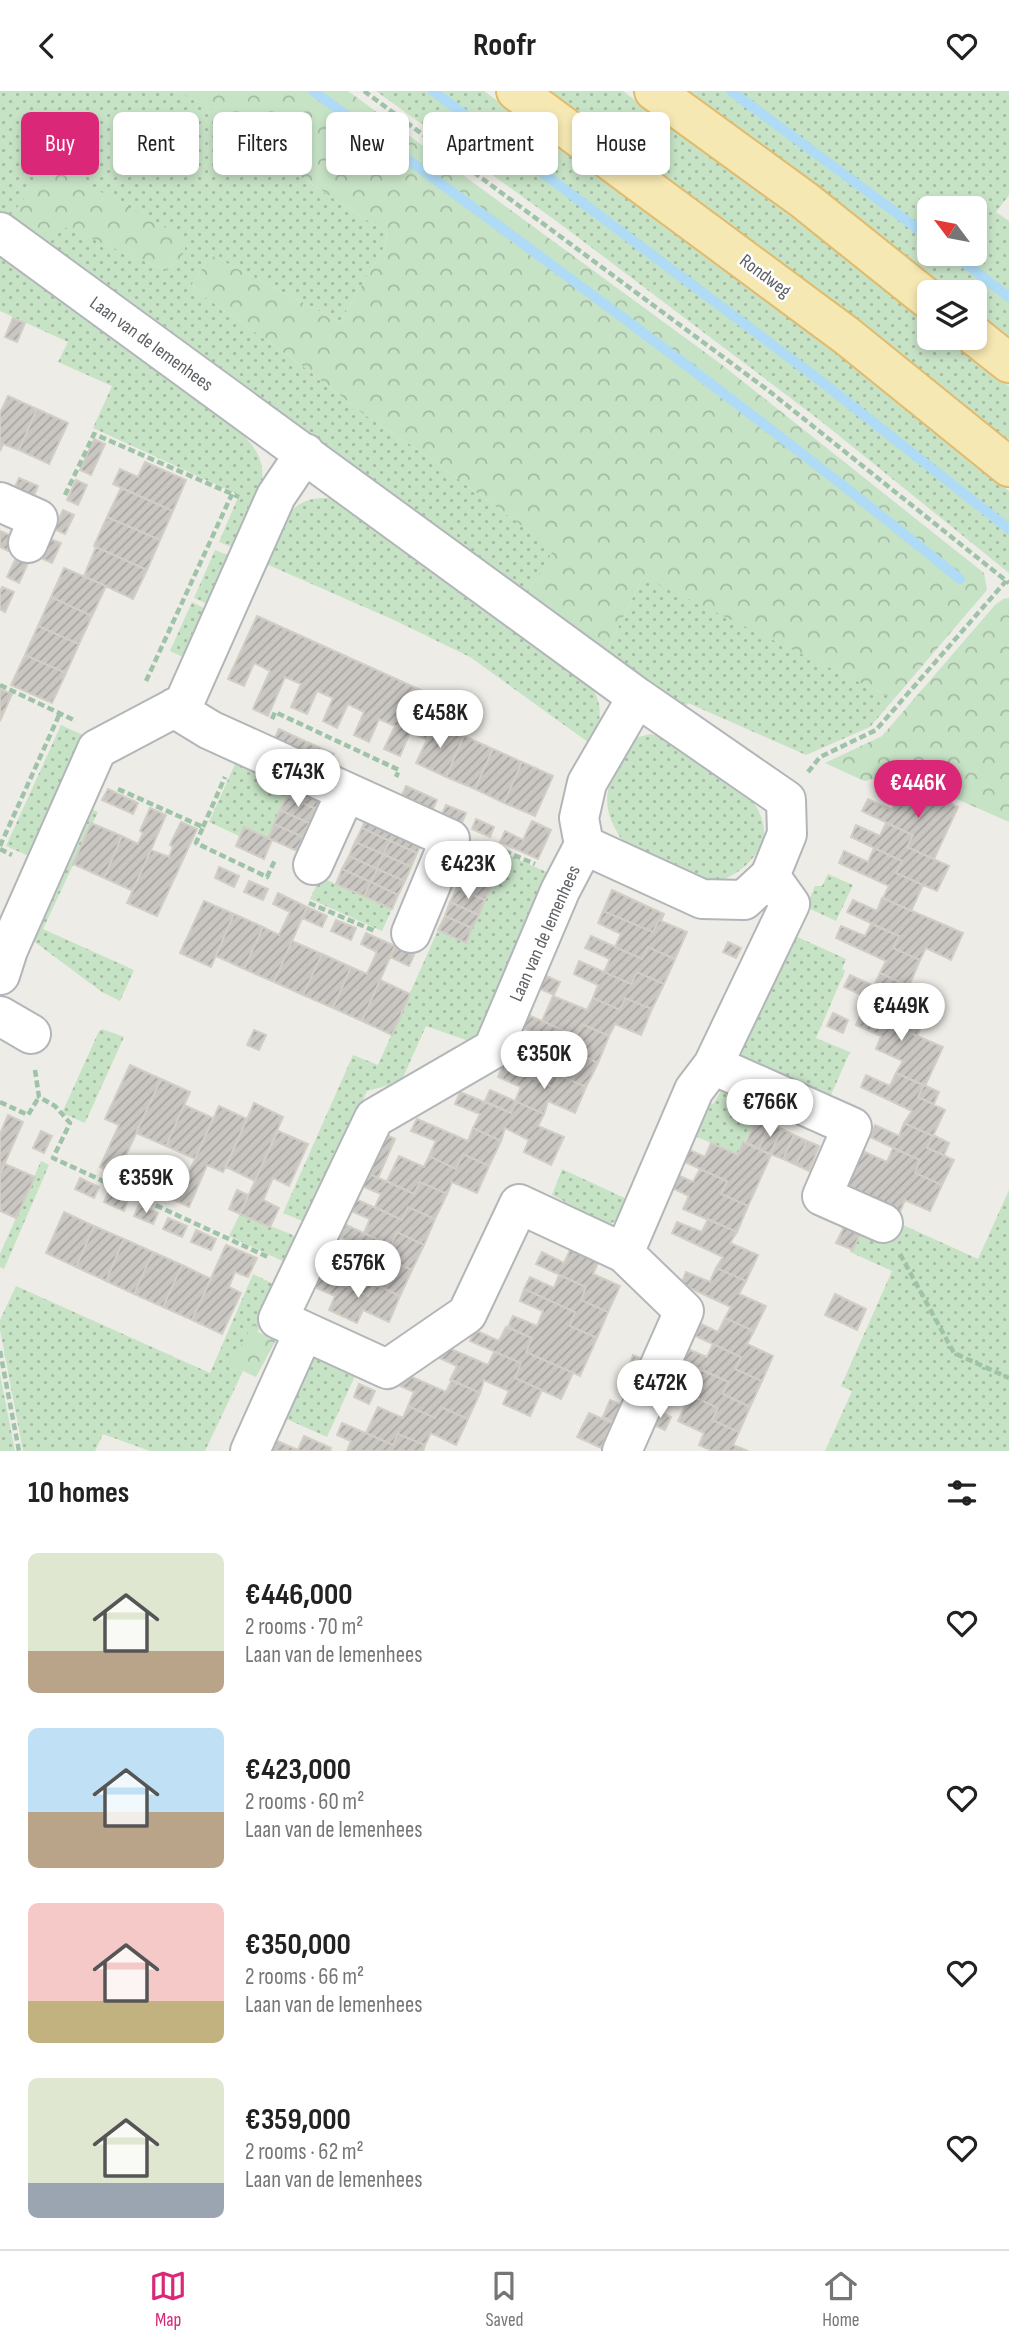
<!DOCTYPE html>
<html lang="en">
<head>
<meta charset="utf-8">
<style>
  body { margin:0; font-family:"Sofia Sans Condensed",sans-serif; background:#f6f6f6; color:#222; height:100vh; display:flex; flex-direction:column; font-size:26px; white-space:nowrap }
  * { box-sizing:border-box; margin:0 }
  p { font-size:23px; color:#767676 }
  .icon { flex:none; width:38px; height:38px; fill:none; stroke:currentColor; stroke-width:2; stroke-linecap:round; stroke-linejoin:round }
  .map { position:relative; height:1360px; overflow:hidden }
  .side { display:flex; flex-direction:column; background:#fff; flex:1 }
  .side>* { flex:none }
  .top-card { position:absolute; left:21px; top:21px; width:968px; height:63px; display:flex; gap:14px }
  .needle { width:46px; rotate:302deg }
  .fabs { position:absolute; left:917px; top:105px; display:grid; gap:14px }
  .fabs a { display:grid; place-items:center; width:70px; height:70px; border-radius:10px; background:#fff; box-shadow:0 4px 10px #0003; font-size:35px }
  .price { position:absolute; translate:-50% -60px; padding:0 16px; border-radius:24px; background:#fff; color:#222; font-size:23px; line-height:46px; filter:drop-shadow(0 2px 4px #0008) }
  .price::after { content:''; position:absolute; left:50%; top:42px; width:21px; height:16px; margin-left:-10px; background:inherit; clip-path:polygon(0 0,100% 0,50% 100%) }
  .price.selected { background:#db2777; color:#fff }
  ul { padding:0; list-style:none }
  li { display:flex; align-items:center; gap:21px; height:175px; padding:0 28px }
  li span { display:grid; place-items:center; flex:none; width:196px; height:140px; border-radius:10px; color:#555 }
  li>.icon { margin-inline-start:auto }
  span .icon { width:84px; height:84px; fill:#fffc; stroke-width:1 }
  li b { font-size:30px }
  h2 { display:flex; justify-content:space-between; align-items:center; height:84px; padding:0 28px; font-size:30px }
  .pill { padding:0 24px; border-radius:10px; background:#fff; box-shadow:0 4px 10px #0003; font-size:24px; line-height:63px }
  .pill.selected { background:#db2777; color:#fff }
  header { display:flex; justify-content:space-between; align-items:center; height:91px; padding:0 28px; background:#fff; font-size:32px; font-weight:700 }
  .tabs { display:flex; justify-content:space-around; align-items:center; height:98px; border-top:2px solid #e0e0e0; background:#fff; font-size:19px; color:#767676 }
  .tabs a { display:grid; justify-items:center; gap:4px }
  .tabs .selected { color:#db2777 }
  .map>svg:first-child { display:block }
</style>
</head>
<body>
<header><svg class="icon" aria-label="back" viewBox="0 0 24 24"><path d="M15 5l-7 7 7 7"/></svg>Roofr<svg class="icon" aria-label="heart" viewBox="0 0 24 24"><path d="M12 20l-8-8c-3-5 5-10 8-4 3-6 11-1 8 4z"/></svg></header>
<div class="map">
<svg width="1009" height="1360" viewBox="0 0 1009 1360">
  <defs>
    <pattern id="grass-dots" width="8" height="8" patternUnits="userSpaceOnUse" patternTransform="scale(1.75)"><rect width="8" height="8" fill="#c7e3c6"/><path d="M2 2h.1M6 6h.1" fill="none" stroke="#a5bba4" stroke-width="1.8" stroke-linecap="round"/></pattern>
    <pattern id="forest-crowns" width="20" height="18" patternUnits="userSpaceOnUse" patternTransform="scale(1.75)"><rect width="20" height="18" fill="#c7e3c6"/><path d="M2 6a3 3 0 1 1 6 0M12 15a3 3 0 1 1 6 0" fill="none" stroke="#a5bba4"/></pattern>
    <pattern id="building-hatch" width="6" height="6" patternUnits="userSpaceOnUse" patternTransform="scale(1.75)"><rect width="6" height="6" fill="#cac7c3"/><path d="M-1 1l2-2M0 6l6-6M5 7l2-2" fill="none" stroke="#a7a5a2"/></pattern>
  </defs>
  <rect width="100%" height="100%" fill="#eeece6"/>
  <path fill="url(#grass-dots)" fill-rule="evenodd" d="M0 0H174L210 16 283 74 388 143 384 156 340 231 211 164 192 193 202 204 300 273 365 324 414 356 528 439 554 460 527 503 45 154 63 135 167 180 182 166 187 149 8 127 0 121Z
    M376 0H484L686 147 864 281 1009 400V482L822 331 563 135Z
    M544 0H623L924 226 929 231V247H949L1009 295V352C858 229 702 115 544 0Z
    M685 0H1009V104L996 121 1009 130V246L975 219V201H952L813 92ZM929 117H975V163H929Z
    M0 164 232 333C239 340 246 346 251 353 278 386 251 426 237 458L219 451 239 404 93 337 112 295 58 271 68 251 0 220Z
    M328 407 340 410 588 592C606 613 600 631 592 654L470 566 396 530 264 472C280 439 285 405 328 407Z
    M215 459 233 466 212 515 194 507Z
    M643 486 662 494 894 608 870 636 806 664 688 612 685 617 606 561Z
    M192 511 210 520 189 569 170 560Z
    M61 634 83 644 29 765 6 755Z
    M650 643 664 646 752 709C759 719 765 732 764 744 761 766 732 791 710 791 698 791 641 761 626 754 593 711 609 690 631 648Z
    M239 664 294 691 268 747 245 736 241 746 209 731Z
    M91 718 98 721 43 838 134 879 120 910 102 901 32 849Z
    M478 751 556 785 480 954 426 935 401 991 367 1000 307 1132 283 1122 353 964 378 974 438 839 466 851 497 781 470 768Z
    M828 783 853 794 836 830 806 816 815 795H822Z
    M320 786 392 818 382 840 310 808Z
    M793 844 846 868 842 878 845 880 816 947 850 961 827 1013 753 980 740 965Z
    M102 938 124 946 85 1032 62 1022 99 940Z
    M724 995 763 1013 738 1064 688 1042 703 1009 713 1013Z
    M41 1070 49 1074 4 1178 0 1176V1163Z
    M562 1078 629 1109 619 1128 608 1134 564 1115V1110L552 1104Z
    M1009 1099V1360H825L852 1300 841 1295 892 1180 850 1161 862 1135 892 1129 978 1168Z
    M240 1123 293 1144 297 1151 289 1173 229 1145Z
    M253 1183 278 1195 258 1241 255 1230 230 1277 243 1280 205 1360H150L103 1343 95 1360H23L0 1239V1229L16 1195 210 1282Z
    M311 1266 355 1285 327 1346 282 1326Z
    M0 1283 15 1360H0Z"/>
  <path fill="url(#forest-crowns)" d="M174 0H348L721 273 984 482 987 499 894 608 643 486 606 561 527 503 553 460 528 439 414 356 365 324 300 273 202 204 192 193 211 164 340 231 384 156 388 143 283 74 210 16Z
    M52 74 188 149 182 166 167 180 64 136 45 154 8 127Z
    M1009 507V731L907 686 904 691 879 682 877 687 864 690 825 672 882 645 995 514 1003 508Z
    M255 1229 258 1241 276 1249 256 1286 243 1280 229 1277Z"/>
  <g fill="none" stroke-linecap="round" stroke-linejoin="round">
    <path stroke="#afdbf6" stroke-width="10" d="M313 0C533 159 751 318 960 488
      M433 0 822 291 1009 438
      M731 0 929 146
      M953 163 1009 206"/>
  </g>
  <path fill="url(#building-hatch)" stroke="#d2cec5" stroke-width="2" d="M13 227 25 232 17 251 5 246Z
    M8 305 37 318 19 359 3 353 0 360V322Z
    M37 318 68 332 49 373 19 359Z
    M94 348 105 353 91 384 80 379Z
    M145 371 186 389 173 420 113 393 120 378 138 386Z
    M19 387 38 395 33 407 14 398Z
    M76 389 87 394 78 414 67 409Z
    M121 397 173 420 160 449 107 426Z
    M63 419 74 424 65 443 54 438Z
    M107 426 160 449 147 479 94 455Z
    M0 440 14 446 8 460 0 456Z
    M50 448 61 452 52 472 41 467Z
    M96 456 147 479 133 508 84 485Z
    M16 467 28 472 19 492 7 486Z
    M64 477 106 495 92 525 51 506Z
    M2 496 14 501 5 521 0 518V502Z
    M51 506 92 525 79 553 38 535Z
    M257 525 445 610 427 649 410 641 400 665 384 658 395 635 379 628 369 651 354 644 364 621 348 613 337 637 323 630 333 607 317 600 307 623 291 616 301 593 285 586 268 625 253 618 270 580 254 572 244 595 228 588Z
    M38 535 79 553 66 582 25 564Z
    M25 564 66 582 52 612 11 594Z
    M0 598 12 603 0 630Z
    M435 632 464 645 446 686 416 672Z
    M279 638 307 651 300 666 272 653Z
    M464 645 493 658 475 698 446 686Z
    M307 651 334 663 327 678 300 666Z
    M493 658 522 671 504 712 475 698Z
    M522 671 553 685 535 725 504 712Z
    M294 690 322 703 316 718 287 705Z
    M406 695 437 709 432 720 401 706Z
    M108 698 138 712 133 723 102 709Z
    M917 698 958 716 934 768 907 756 913 744 862 720 868 708 892 719 898 705 911 711Z
    M287 705 316 718 309 732 280 719Z
    M446 714 466 722 461 734 441 725Z
    M150 717 166 724 133 800 104 787 122 745 138 753 143 742 140 740Z
    M280 719 309 732 303 746 274 733Z
    M368 722 396 735 390 750 362 737Z
    M476 728 494 736 490 746 472 738Z
    M532 730 551 739 538 768 500 751 505 740 523 749Z
    M181 731 197 738 157 825 127 812 151 759 169 766 173 756 170 754Z
    M91 732 122 745 104 787 73 773Z
    M886 732 913 744 907 756 949 775 937 800 896 782 902 770 851 746 856 734 880 745Z
    M274 733 303 746 297 760 268 747Z
    M396 735 424 747 417 762 390 750Z
    M244 736 272 749 264 768 236 755Z
    M362 737 390 750 383 763 355 751Z
    M390 750 417 762 411 776 383 763Z
    M355 751 383 763 377 778 349 765Z
    M874 757 902 770 896 782 923 794 911 820 883 807 889 795 839 772 844 760 868 771Z
    M383 763 411 776 405 790 377 778Z
    M349 765 377 778 371 791 342 778Z
    M470 768 498 781 491 795 464 782Z
    M219 776 239 785 234 796 215 787Z
    M342 778 371 791 364 805 336 793Z
    M377 778 405 790 398 804 371 791Z
    M464 782 491 795 485 809 457 797Z
    M249 790 268 798 263 809 244 801Z
    M371 791 398 804 392 818 364 805Z
    M457 797 485 809 479 824 450 811Z
    M612 799 664 823 661 830 659 829 653 841 603 820Z
    M278 802 307 816 274 891 244 878 263 836 279 844 290 821 273 813Z
    M882 807 963 842 951 869 926 857 920 869 893 857 899 845 847 821 853 809 877 820Z
    M204 810 234 823 211 876 180 862Z
    M450 811 479 824 472 837 445 825Z
    M307 816 327 825 322 836 302 827Z
    M603 820 653 841 659 829 687 841 675 868 648 856 642 868 615 856 621 843 598 832Z
    M234 823 263 836 244 878 216 865Z
    M445 825 472 837 466 852 438 839Z
    M336 829 356 837 351 849 331 840Z
    M871 833 899 845 893 857 920 869 909 895 880 882 886 870 836 847 841 835 865 845Z
    M366 842 395 855 362 930 333 917 351 876 367 883 377 861 361 853Z
    M591 845 642 868 648 856 675 868 664 893 637 881 631 893 604 881 610 868 585 857Z
    M292 850 322 863 303 904 274 891Z
    M728 851 741 857 736 867 723 861Z
    M395 855 414 864 409 875 390 866Z
    M322 863 351 876 333 917 303 904Z
    M579 870 631 893 637 881 664 893 652 918 625 907 620 919 593 907 598 894 574 883Z
    M880 882 909 895 902 907 929 919 917 945 890 933 896 920 844 896 850 884 874 895Z
    M544 884 560 891 554 904 538 897Z
    M380 889 410 903 392 944 362 930Z
    M553 905 587 919 593 907 620 919 625 907 652 918 641 944 615 933 609 945 582 933 576 945 542 930Z
    M868 908 896 920 890 933 943 956 925 995 896 982 903 970 876 958 881 945 856 934Z
    M833 922 848 929 843 942 827 935Z
    M526 923 576 945 582 933 609 945 598 972 570 959 565 971 539 959 544 947 521 935Z
    M254 939 266 944 259 959 247 954Z
    M514 948 565 971 570 959 598 972 586 996 559 984 553 996 527 984 532 972 509 960Z
    M130 974 161 988 117 1084 100 1076 119 1034 105 1028Z
    M503 974 553 996 559 984 586 996 575 1022 548 1010 544 1023 515 1010 521 996 498 986Z
    M896 982 924 994 918 1006 945 1019 933 1045 904 1032 912 1020 861 996 866 984 890 995Z
    M161 988 190 1001 166 1055 136 1042Z
    M924 994 939 1001 934 1013 918 1006Z
    M490 999 515 1010 516 1012 511 1022 485 1010Z
    M460 1001 511 1022 516 1012 515 1010 544 1023 538 1035 564 1046 551 1074 524 1061 529 1049 505 1037 501 1050 473 1037 480 1023 455 1013Z
    M254 1012 283 1026 255 1090 226 1076Z
    M184 1014 213 1027 195 1068 166 1055Z
    M219 1015 247 1028 223 1081 207 1074 189 1116 176 1110Z
    M8 1024 23 1031 0 1083V1043Z
    M757 1027 769 1033 759 1058 746 1051Z
    M417 1028 468 1050 473 1037 501 1050 489 1075 463 1063 456 1078 429 1065 436 1050 411 1040Z
    M904 1032 933 1045 927 1057 954 1069 942 1094 915 1082 920 1069 870 1046 875 1034 899 1045Z
    M769 1033 782 1038 770 1063 759 1058Z
    M782 1038 794 1044 783 1068 770 1063Z
    M41 1040 52 1045 44 1062 33 1057Z
    M278 1040 308 1053 289 1095 273 1087 263 1109 279 1117 270 1136 240 1123Z
    M380 1041 395 1048 378 1087 363 1080Z
    M794 1044 807 1050 796 1074 783 1068Z
    M933 1044 949 1052 944 1064 927 1057Z
    M807 1050 819 1055 809 1080 796 1074Z
    M743 1051 771 1064 748 1115 721 1103 727 1090 676 1067 681 1055 705 1066 711 1052 738 1064Z
    M893 1057 920 1069 915 1082 942 1094 930 1120 905 1109 900 1121 847 1097 863 1060 887 1071Z
    M463 1063 489 1075 477 1102 452 1091 447 1103 420 1091 414 1103 387 1090 399 1065 424 1076 429 1065 456 1078Z
    M5 1073 35 1086 16 1127 0 1120V1083Z
    M143 1074 155 1079 147 1097 135 1092Z
    M700 1078 727 1090 721 1103 748 1115 737 1141 683 1118 689 1105 664 1093 669 1080 693 1091Z
    M363 1080 414 1103 420 1091 447 1103 435 1128 408 1116 402 1129 375 1116 381 1103 357 1093Z
    M80 1087 99 1096 94 1107 75 1098Z
    M173 1087 184 1092 176 1110 165 1105Z
    M237 1099 248 1104 240 1123 229 1118Z
    M109 1100 128 1109 124 1120 104 1111Z
    M351 1106 402 1129 408 1116 435 1128 424 1154 397 1141 391 1155 364 1142 370 1128 346 1118Z
    M139 1114 158 1122 153 1133 134 1125Z
    M64 1121 94 1135 76 1176 46 1162Z
    M168 1127 187 1135 182 1146 163 1138Z
    M708 1128 737 1141 730 1152 758 1164 746 1190 716 1177 723 1166 672 1142 677 1131 702 1141Z
    M340 1131 391 1155 397 1141 424 1154 412 1179 385 1167 379 1180 352 1167 358 1154 335 1144Z
    M845 1134 861 1141 853 1159 836 1152Z
    M94 1135 124 1148 106 1190 76 1176Z
    M196 1139 216 1148 211 1159 191 1151Z
    M124 1148 153 1161 134 1203 106 1190Z
    M226 1154 257 1167 248 1186 235 1181 229 1196 241 1202 222 1243 192 1229Z
    M329 1157 379 1180 385 1167 412 1179 400 1205 374 1193 368 1205 341 1193 347 1180 323 1169Z
    M571 1157 599 1170 593 1183 620 1195 608 1221 581 1209 586 1196 536 1173 542 1161 564 1172Z
    M153 1161 182 1174 163 1216 134 1203Z
    M182 1174 211 1188 192 1229 163 1216Z
    M716 1177 746 1190 739 1203 766 1215 754 1240 725 1227 731 1216 681 1193 686 1181 710 1191Z
    M317 1182 368 1205 374 1193 400 1205 389 1231 363 1219 357 1232 329 1219 335 1205 312 1195Z
    M559 1184 586 1196 581 1209 608 1221 597 1247 570 1235 575 1221 524 1198 530 1186 554 1197Z
    M524 1198 575 1221 570 1235 597 1247 580 1285 526 1261 532 1247 508 1236 513 1225 537 1235 543 1220 520 1210Z
    M835 1203 866 1218 857 1239 825 1224Z
    M725 1227 754 1240 747 1253 773 1265 762 1290 735 1278 741 1266 689 1242 695 1230 718 1241Z
    M506 1236 532 1247 526 1261 573 1282 561 1308 515 1287 521 1272 470 1250 475 1239 499 1250Z
    M439 1253 488 1274 494 1261 521 1272 515 1287 542 1299 530 1325 503 1313 509 1300 484 1289 480 1302 450 1289 457 1275 433 1264Z
    M713 1253 741 1266 735 1278 762 1290 750 1316 723 1303 729 1291 678 1268 683 1256 707 1266Z
    M633 1264 648 1271 642 1284 628 1277Z
    M396 1279 446 1301 452 1289 480 1302 468 1328 441 1316 435 1327 408 1315 414 1301 391 1291Z
    M701 1279 729 1291 723 1303 750 1316 739 1341 712 1329 718 1317 667 1293 672 1281 695 1292Z
    M359 1293 375 1300 369 1313 354 1306Z
    M690 1304 718 1317 712 1329 739 1341 733 1354 748 1360H712L699 1354 704 1342 678 1330Z
    M610 1309 628 1316 620 1333 603 1326Z
    M408 1315 435 1327 441 1316 468 1328 456 1354 431 1342 425 1354 398 1343 393 1354 366 1342 378 1316 403 1327Z
    M655 1319 671 1326 665 1339 649 1332Z
    M589 1322 612 1332 601 1357 577 1346Z
    M342 1332 393 1354 398 1343 425 1354 423 1360H347L351 1350 337 1344Z
    M304 1345 331 1357 330 1360H269L273 1348 298 1359Z"/>
  <g fill="none" stroke-linecap="round" stroke-linejoin="round">
    <g stroke="#b3b6b9" stroke-width="42">
      <path id="minor" d="M0 141 637 606
        M0 411 38 428 28 452
        M174 617 210 639 450 748 411 842
        M313 774 346 701
        M0 884 8 859 97 658 184 612 276 405 305 362
        M0 925 31 943
        M713 974 852 1036 822 1105 883 1132
        M304 1240 387 1278 467 1223 519 1113 624 1162 694 999 713 974 790 813 770 785
        M250 1360 304 1240 278 1228 374 1027 493 958 560 800 584 754 579 727 587 692 637 606 786 709 787 743 770 785 744 809 702 808 584 754
        M622 1360 684 1220 624 1162"/>
    </g>
    <g stroke="#e2ba6c" stroke-width="42">
      <path id="major" d="M516 0 847 245 1009 376
        M654 0 804 109 929 209
        M975 245 1009 272"/>
    </g>
    <path stroke="#9fc3a8" stroke-width="4.5" stroke-dasharray="7 3.5" stroke-linecap="butt" d="M364 0 769 300 1009 492
      M65 404 94 343 239 406
      M146 590 232 403
      M0 594 76 630
      M272 628 275 621 399 679 396 686
      M808 681 820 666 876 639 1006 490
      M118 698 203 736 196 752 267 786 275 769
      M203 736 225 686
      M485 752 535 773
      M0 755 60 622
      M0 758 12 764
      M309 812 375 840
      M35 979 39 1006 55 1015 70 1032 53 1067 268 1166
      M0 1011 28 1024 39 1006
      M900 1163 954 1262 1009 1287
      M0 1260 19 1360"/>
    <use href="#minor" stroke="#fff" stroke-width="38"/>
    <use href="#major" stroke="#f6e8b3" stroke-width="38"/>
  </g>
  <g text-anchor="middle" stroke-width="5" stroke-linejoin="round" paint-order="stroke">
    <g font-size="19" fill="#5e6165" stroke="#fff">
      <text transform="translate(766 184) rotate(37)" y="7">Rondweg</text>
      <text transform="translate(152 252) rotate(36)" y="7">Laan van de Iemenhees</text>
      <text transform="translate(544 842) rotate(-66)" y="7">Laan van de Iemenhees</text>
    </g>
  </g>
</svg>
<div class="fabs">
<a><svg class="needle" viewBox="-14 -14 28 28"><path d="M0-13l5 13h-10z" fill="#e53935"/><path d="M0 13l5-13h-10z" fill="#767676"/></svg></a>
<a><svg class="icon" aria-label="layers" viewBox="0 0 24 24"><path d="M12 4l9 5-9 5-9-5zM3 14l9 5 9-5"/></svg></a>
</div>
<b class="price" style="left:440px;top:659px">€458K</b>
<b class="price" style="left:298px;top:718px">€743K</b>
<b class="price selected" style="left:918px;top:729px">€446K</b>
<b class="price" style="left:468px;top:810px">€423K</b>
<b class="price" style="left:901px;top:952px">€449K</b>
<b class="price" style="left:544px;top:1000px">€350K</b>
<b class="price" style="left:770px;top:1048px">€766K</b>
<b class="price" style="left:146px;top:1124px">€359K</b>
<b class="price" style="left:358px;top:1209px">€576K</b>
<b class="price" style="left:660px;top:1329px">€472K</b>
<div class="top-card">
<a class="pill selected">Buy</a>
<a class="pill">Rent</a>
<a class="pill">Filters</a>
<a class="pill">New</a>
<a class="pill">Apartment</a>
<a class="pill">House</a>
</div>
</div>
<section class="side">
<h2>10 homes<svg class="icon" aria-label="filters" viewBox="0 0 24 24"><path d="M4 7h16M4 17h16"/><circle cx="9" cy="7" r="2"/><circle cx="15" cy="17" r="2"/></svg></h2>
<ul>
<li><span style="background:linear-gradient(#dfe7d0 70%,#b9a48a 0)"><svg class="icon" aria-label="home" viewBox="0 0 24 24"><path d="M3 11l9-7 9 7M6 9v11h12V9"/></svg></span><div><b>€446,000</b><p>2 rooms · 70 m²</p><p>Laan van de Iemenhees</p></div><svg class="icon" aria-label="heart" viewBox="0 0 24 24"><path d="M12 20l-8-8c-3-5 5-10 8-4 3-6 11-1 8 4z"/></svg></li>
<li><span style="background:linear-gradient(#bfe0f5 60%,#b9a48a 0)"><svg class="icon" aria-label="home" viewBox="0 0 24 24"><path d="M3 11l9-7 9 7M6 9v11h12V9"/></svg></span><div><b>€423,000</b><p>2 rooms · 60 m²</p><p>Laan van de Iemenhees</p></div><svg class="icon" aria-label="heart" viewBox="0 0 24 24"><path d="M12 20l-8-8c-3-5 5-10 8-4 3-6 11-1 8 4z"/></svg></li>
<li><span style="background:linear-gradient(#f6c9c9 70%,#c2b280 0)"><svg class="icon" aria-label="home" viewBox="0 0 24 24"><path d="M3 11l9-7 9 7M6 9v11h12V9"/></svg></span><div><b>€350,000</b><p>2 rooms · 66 m²</p><p>Laan van de Iemenhees</p></div><svg class="icon" aria-label="heart" viewBox="0 0 24 24"><path d="M12 20l-8-8c-3-5 5-10 8-4 3-6 11-1 8 4z"/></svg></li>
<li><span style="background:linear-gradient(#dfe7d0 75%,#9aa5b1 0)"><svg class="icon" aria-label="home" viewBox="0 0 24 24"><path d="M3 11l9-7 9 7M6 9v11h12V9"/></svg></span><div><b>€359,000</b><p>2 rooms · 62 m²</p><p>Laan van de Iemenhees</p></div><svg class="icon" aria-label="heart" viewBox="0 0 24 24"><path d="M12 20l-8-8c-3-5 5-10 8-4 3-6 11-1 8 4z"/></svg></li>
</ul>
</section>
<nav class="tabs">
<a class="selected"><svg class="icon" aria-label="map" viewBox="0 0 24 24"><path d="M3 6l6-2 6 2 6-2v14l-6 2-6-2-6 2zM9 4v14M15 6v14"/></svg>Map</a>
<a><svg class="icon" aria-label="saved" viewBox="0 0 24 24"><path d="M7 4h10v16l-5-4-5 4z"/></svg>Saved</a>
<a><svg class="icon" aria-label="home" viewBox="0 0 24 24"><path d="M3 11l9-7 9 7M6 9v11h12V9"/></svg>Home</a>
</nav>
</body>
</html>
